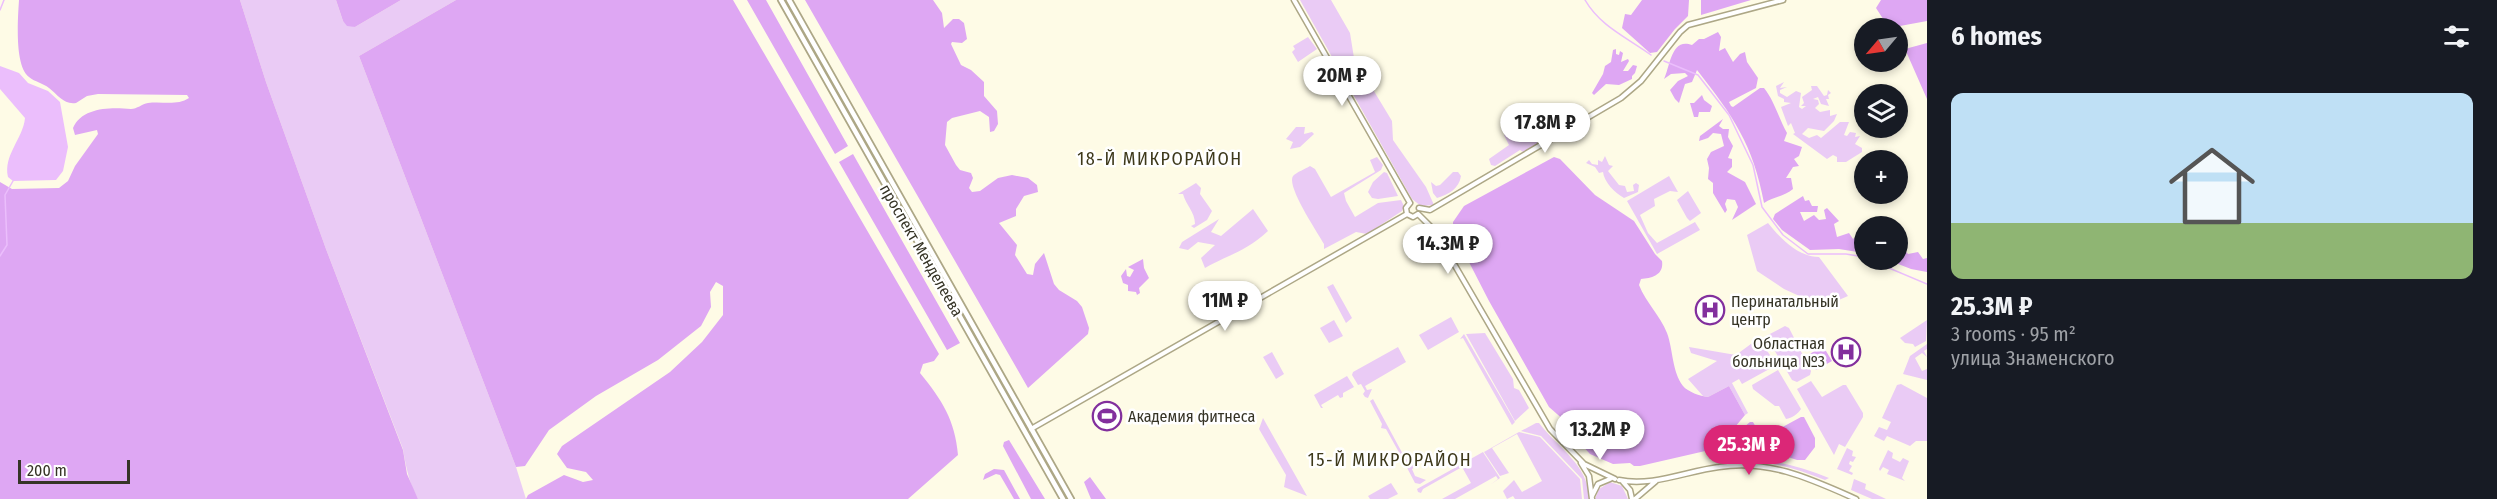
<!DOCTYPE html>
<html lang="en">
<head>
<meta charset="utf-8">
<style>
  body { margin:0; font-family:"Fira Sans Condensed",sans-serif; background:#242831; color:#f1f3f6; height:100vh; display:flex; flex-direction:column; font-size:22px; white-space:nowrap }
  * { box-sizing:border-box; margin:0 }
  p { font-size:20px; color:#9ea1a6 }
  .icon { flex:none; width:33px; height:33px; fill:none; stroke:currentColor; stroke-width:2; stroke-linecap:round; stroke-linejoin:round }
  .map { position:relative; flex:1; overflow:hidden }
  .details { display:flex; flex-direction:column; background:#171b24; width:570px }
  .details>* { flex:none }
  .needle { width:39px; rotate:241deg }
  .tools { position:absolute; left:1854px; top:18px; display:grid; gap:12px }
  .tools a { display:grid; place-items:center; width:54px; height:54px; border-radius:50%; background:#171b24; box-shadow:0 3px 9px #0003; font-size:30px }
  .scale { position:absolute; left:18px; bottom:15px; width:112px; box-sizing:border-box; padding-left:6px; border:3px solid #363426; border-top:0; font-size:16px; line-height:21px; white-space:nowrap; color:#363426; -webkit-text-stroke:4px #fff; paint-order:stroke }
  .price { position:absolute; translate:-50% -51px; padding:0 14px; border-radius:21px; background:#fff; color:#222; font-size:20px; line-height:39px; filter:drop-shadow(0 2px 3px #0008) }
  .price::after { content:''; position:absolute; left:50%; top:36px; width:18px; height:14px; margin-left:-9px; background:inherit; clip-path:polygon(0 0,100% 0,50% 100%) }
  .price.selected { background:#db2777; color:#fff }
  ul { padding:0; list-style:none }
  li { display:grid; align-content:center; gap:12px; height:318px; padding:0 24px }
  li+li { border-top:2px solid #363941 }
  li span { display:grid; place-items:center; height:186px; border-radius:12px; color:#555 }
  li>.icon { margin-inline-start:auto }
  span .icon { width:108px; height:108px; fill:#fffc; stroke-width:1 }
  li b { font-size:26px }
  h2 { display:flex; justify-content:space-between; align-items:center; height:72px; padding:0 24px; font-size:26px }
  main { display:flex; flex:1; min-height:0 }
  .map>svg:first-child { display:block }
</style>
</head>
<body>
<main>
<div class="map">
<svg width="1927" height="499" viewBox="0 0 1927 499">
  <rect width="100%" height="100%" fill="#fefbe6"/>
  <path fill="#eacbf5" d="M240 0H336L343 21 355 27 401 0H456L359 56 516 467 526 499H418C409 483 406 467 403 449L326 249 266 82Z
    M1300 0H1331L1350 33 1354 58 1392 121 1393 140 1426 187 1434 205 1421 206 1412 199Z
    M1308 37 1317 49 1298 62 1292 52 1295 49 1293 46Z
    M1784 82 1780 88 1787 87 1780 90V93L1787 97 1796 91 1801 93 1799 107 1802 109 1806 106H1801L1804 103 1802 97 1812 90 1811 86H1817L1824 96 1827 95 1828 90 1831 93 1828 95 1829 99H1826L1829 106 1821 104 1818 97 1813 99 1818 100 1819 104 1815 108 1820 112 1830 110V116L1837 114 1834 121 1824 131 1808 128 1802 134 1809 138 1817 135 1821 138 1840 122H1849L1844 135 1847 136 1850 132 1856 133 1855 137 1860 136 1855 144 1862 148V152L1846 162H1837V157L1833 155 1827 159 1793 134 1795 133 1791 123 1788 126 1781 107 1791 103 1784 102V99L1778 96 1776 86Z
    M1560 108 1572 111 1576 118 1561 127H1555L1548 115 1551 110Z
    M1525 119 1537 140V144L1523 152 1520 150 1495 166 1491 165 1489 159 1509 145 1504 135 1523 124Z
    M1296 127H1305L1304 134 1312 132 1314 134 1300 147 1290 149 1293 142 1286 139Z
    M1605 156 1609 165 1613 166 1608 171 1619 185 1625 186 1627 192 1634 191 1633 185 1636 183 1639 185 1638 192 1624 198C1615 193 1604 182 1603 172L1599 173 1595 167 1586 163 1589 160 1592 164 1598 165V160L1602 162Z
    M1377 157 1383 165 1381 170 1344 193 1346 201 1355 217 1378 203 1401 200 1404 206 1402 211 1367 234 1356 232 1324 249V244C1318 233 1286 186 1293 176 1297 172 1305 169 1310 166L1315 169 1331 197 1375 172 1370 160Z
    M1384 172 1387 173 1398 196 1378 199 1372 198 1368 192 1373 182Z
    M1453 172H1458L1461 176C1459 189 1449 194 1437 198L1433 193 1431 182 1436 186 1440 185Z
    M1669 176 1678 192 1670 191 1654 199 1655 206 1640 215 1648 233 1657 243 1695 222 1700 230 1657 254 1627 201Z
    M1196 183 1201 188 1200 194 1212 211 1207 220 1194 228 1191 226 1195 224C1195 212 1186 205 1183 194H1178Z
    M1688 191 1701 213 1690 221 1687 218 1677 200Z
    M1253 209 1268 231C1245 252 1230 254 1205 268L1201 258 1215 245 1198 242 1188 250 1179 248 1182 242 1219 219 1211 232 1221 236Z
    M1768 223C1780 238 1798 257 1819 257L1848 296 1832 303 1813 296 1806 299 1784 289 1757 271 1747 235Z
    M1428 231 1437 245 1415 257 1408 246 1409 241Z
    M1333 284 1352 318 1346 323 1327 287Z
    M1451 317 1459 332 1428 350 1419 335Z
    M1334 320 1343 336 1329 343 1320 328Z
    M1927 320 1926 341 1915 347 1913 344 1905 343 1900 338Z
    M1785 326 1789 328 1811 371 1810 375 1797 382 1792 380 1766 336Z
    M1485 333 1513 379 1514 388 1519 390 1529 408 1515 421 1466 334Z
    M1464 334 1515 422 1512 425 1463 338 1460 339Z
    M1759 338 1775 363 1773 367 1742 384 1739 379 1732 383 1748 413 1745 415 1729 386 1708 397 1703 396 1688 379 1717 361 1691 353 1689 347 1736 355Z
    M1927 344V349L1924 351 1927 357 1922 353 1915 358 1922 371 1927 369V380L1903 374 1910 356Z
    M1398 347 1406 362 1365 386 1367 390 1372 389 1368 398 1365 397 1363 394 1365 391 1361 384 1358 385 1352 375 1353 372Z
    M1272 352 1284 374 1276 379 1263 357Z
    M1778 370 1801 409C1798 414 1792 418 1786 419L1779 406H1775L1753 389 1752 385Z
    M1347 376 1354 387 1343 393V397L1340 398 1338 395 1321 405 1323 408H1321L1314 395Z
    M1811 381 1822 397 1843 385H1846L1863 413V417L1845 447 1839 444 1834 455 1797 389Z
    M1901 384 1927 398V441H1916L1910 446 1887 436 1884 441 1874 436 1879 427 1887 430 1891 422 1882 418 1897 385Z
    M1373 399 1405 458 1415 467 1412 469 1415 476 1426 480 1420 484 1415 483 1404 462 1400 460 1401 456 1386 429 1381 428 1382 424 1370 401Z
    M1263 418 1307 496 1284 487 1286 475 1259 429Z
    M1536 423H1539C1558 448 1589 465 1589 499H1584L1582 479 1541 436 1521 431Z
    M1519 432 1540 437 1580 479 1582 499H1515L1513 496 1507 499 1503 491 1514 480 1522 492 1542 481 1517 434 1492 448 1509 473 1500 476 1484 452Z
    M1847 448 1853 451 1852 456 1856 457 1853 462 1850 461 1849 464 1852 466 1849 471 1853 473 1852 475 1837 469Z
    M1888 450 1893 453 1892 458 1900 462 1903 458 1909 461 1902 478 1905 481 1887 474 1889 470 1883 467 1880 471 1879 469Z
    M1483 452 1500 478 1490 485 1498 479 1496 476 1455 499H1442L1471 483 1462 467 1423 489 1421 493 1418 492 1417 489Z
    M1730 456C1765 459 1796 464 1829 478L1825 480C1794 468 1766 459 1733 461Z
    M1854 479 1866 484 1865 489 1886 499H1872L1851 490Z
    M1610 482 1622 486 1628 499H1595L1599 489Z
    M1391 483 1398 494 1388 499H1370L1368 496Z"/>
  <path fill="#dea7f3" d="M19 0H240L266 82 326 249 403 450 407 474 418 499H0V182L12 189 59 188 68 181 75 166 98 134 97 130 75 135 73 128C82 107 111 107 131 109 137 109 142 104 148 103 162 101 177 106 189 98L187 95 98 94 87 96 76 103C64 105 58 95 49 88 43 83 35 82 29 77 14 66 18 17 19 0Z
    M336 0H401L355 27 347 26 343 21Z
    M456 0H733L939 354 934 361 923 364 920 373C942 400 955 420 958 455L908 499H526L528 495 564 475 583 482 593 480 586 472 567 468 557 454 562 446 670 372 702 342 723 315V286L716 282 710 292 711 307 701 326 658 360 596 396 549 430 525 466 516 467 359 56Z
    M747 0H766L848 146 835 154Z
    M805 0H933L942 13 944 28 953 19H959L964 23 967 39 962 43 952 42 951 44 961 65 971 70 984 82V96L997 111 998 124 994 131 990 132 989 117 980 111 952 118 947 122 945 145 956 165 960 170 971 173 973 178 969 188 972 192 980 191 998 178 1012 175 1028 178 1037 185 1038 192 1024 196 1016 209V216L999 223 1017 245 1015 255 1027 274 1033 275 1035 264 1044 253 1054 284 1059 290 1077 301 1082 307 1089 328 1088 334 1028 388Z
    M1642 0H1689L1688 16 1675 29 1657 52 1650 53 1622 28 1625 14 1631 15Z
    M1701 0H1751L1701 15Z
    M1881 0H1927V21L1889 28 1876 8Z
    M1718 32 1721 37 1719 51 1725 48 1733 62 1740 54 1745 52 1747 62 1758 78 1756 88 1729 102 1731 106 1733 107 1760 88H1764C1774 100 1779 119 1787 133L1784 141 1802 147 1799 156 1794 159 1799 166 1793 167 1786 178H1791L1793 189C1785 196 1773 197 1764 203 1753 144 1733 116 1697 70L1692 82 1685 84 1679 103 1675 99 1670 90 1678 81 1688 76 1685 73 1671 74 1664 79C1670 67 1671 37 1692 45L1699 39H1704Z
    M1927 43V99L1905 49Z
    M1616 49V54L1619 55 1620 51 1623 53 1621 62 1628 59 1629 61 1623 71H1628L1633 65 1637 66 1635 73 1632 76V79L1619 85 1606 84 1594 95 1592 93 1603 74 1605 66 1611 62 1613 50Z
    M1702 95 1704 100 1712 106 1710 112H1699L1698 117H1694L1690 103H1694Z
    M1723 119 1719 126 1723 129H1729L1728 137 1733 146 1728 158 1732 159V167L1727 172 1745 182 1756 204 1732 220 1738 207 1735 200 1727 199 1725 204 1727 210 1725 213 1713 193V183L1708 179 1709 168 1707 159 1711 152 1724 146 1721 134 1713 133 1708 138 1699 141 1700 136Z
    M853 154 960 343 947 350 839 162Z
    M1554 157 1560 159 1595 195 1634 221 1655 254 1662 261C1664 275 1652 278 1641 279L1639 285C1646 303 1660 315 1667 333 1673 349 1672 372 1683 386 1688 392 1700 396 1708 397L1729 386 1745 415 1720 445 1714 449 1640 466H1634L1630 463 1613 464 1590 454 1579 442 1565 421 1549 407 1489 301 1453 231V222L1464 206Z
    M1803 196 1805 201 1809 200 1812 206H1818L1817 212H1800L1804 221 1814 215 1819 220 1826 219 1824 210 1827 208 1839 221 1834 224 1837 237 1849 233 1853 239 1863 231 1864 253 1839 249 1810 250 1782 230 1773 219 1775 214Z
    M1898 243 1908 254 1918 252 1923 259 1927 258V272L1911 269 1888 260H1898Z
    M1143 259 1144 268 1149 278 1139 288 1140 293 1137 295 1136 292 1128 291V285L1123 283 1121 276 1126 269 1127 276 1130 277 1134 270 1128 267Z
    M1823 346 1832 361 1816 370 1808 355Z
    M1801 417H1804L1815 438V447L1805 460H1797L1776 453 1738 448C1731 437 1742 429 1750 422H1753L1762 438Z
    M1009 440 1045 499H1031L1003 446 1004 442Z
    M994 469 1004 470 1020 499H1014L1000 475 996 474 983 480 985 474Z
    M1090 477 1106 499H1091L1084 482Z"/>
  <path fill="#ebbefc" d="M0 66 19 73 28 83 48 91 60 102 68 147 63 171 56 180 13 181 8 177C3 155 23 139 25 118L0 89Z"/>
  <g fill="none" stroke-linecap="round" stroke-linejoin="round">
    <path stroke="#ebbefc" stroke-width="1.5" d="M1585 0C1600 26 1626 37 1651 55
      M0 10 4 0
      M1664 61 1698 75 1729 115 1753 165 1762 207 1783 235 1808 254H1846L1864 257
      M0 256 7 245 5 195 13 181
      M1870 260 1927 284"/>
    <g stroke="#ada786" stroke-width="7">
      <path id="secondary" d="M1294 0 1410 203
        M1419 208 1430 210 1621 98 1641 81 1680 32 1688 25 1783 0
        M1407 214 1406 208 1410 203
        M1407 214 1413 217 1418 214
        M1418 214 1434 230 1443 245 1550 429 1584 464 1615 479
        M1031 429 1407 214
        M1581 463 1589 476 1592 499
        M1619 480C1652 487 1687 471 1719 467 1769 459 1811 479 1856 499
        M1623 482 1630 490 1632 499
        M1592 496 1598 484 1610 479
        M1635 499 1656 481"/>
    </g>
    <g stroke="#ada786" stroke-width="8">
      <path id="primary" d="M781 0 1063 499
        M789 0 1071 499"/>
    </g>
    <use href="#secondary" stroke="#fff" stroke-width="4"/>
    <use href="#primary" stroke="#fff" stroke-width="4.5"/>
  </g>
  <defs>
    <g id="hospital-ring" transform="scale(1.5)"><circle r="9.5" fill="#fff" stroke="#822f9d" stroke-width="1.5"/><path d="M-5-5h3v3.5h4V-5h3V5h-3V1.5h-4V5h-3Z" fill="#822f9d"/></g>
    <g id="stadium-ring" transform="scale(1.5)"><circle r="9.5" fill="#fff" stroke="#822f9d" stroke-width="1.5"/><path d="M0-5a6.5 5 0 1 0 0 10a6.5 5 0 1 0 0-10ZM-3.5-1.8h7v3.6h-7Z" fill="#822f9d"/></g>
  </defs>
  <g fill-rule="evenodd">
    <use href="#hospital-ring" x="1710" y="310"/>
    <use href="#hospital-ring" x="1846" y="352"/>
    <use href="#stadium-ring" x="1107" y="416"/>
  </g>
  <g text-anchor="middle" stroke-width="5" stroke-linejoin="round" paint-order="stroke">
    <g font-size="16" fill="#363426" stroke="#fff">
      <text transform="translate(922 250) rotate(60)" y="6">проспект Менделеева</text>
    </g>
    <g font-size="16" fill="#363426" stroke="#fff" text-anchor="start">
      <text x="1731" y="307">Перинатальный<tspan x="1731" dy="18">центр</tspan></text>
      <text x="1825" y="349" text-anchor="end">Областная<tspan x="1825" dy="18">больница №3</tspan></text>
      <text x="1128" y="422">Академия фитнеса</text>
    </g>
    <g font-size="18" letter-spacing="1.5" fill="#3e391b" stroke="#fff">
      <text x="1160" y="165">18-Й МИКРОРАЙОН</text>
      <text x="1390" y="466">15-Й МИКРОРАЙОН</text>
    </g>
  </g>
</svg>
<div class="tools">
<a><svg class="needle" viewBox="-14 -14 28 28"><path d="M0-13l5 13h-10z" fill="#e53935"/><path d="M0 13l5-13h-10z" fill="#9ea1a6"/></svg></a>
<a><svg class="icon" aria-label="layers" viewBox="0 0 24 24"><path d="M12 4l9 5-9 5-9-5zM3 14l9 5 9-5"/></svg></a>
<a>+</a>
<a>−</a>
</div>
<div class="scale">200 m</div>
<b class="price" style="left:1342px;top:107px">20M ₽</b>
<b class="price" style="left:1545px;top:154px">17.8M ₽</b>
<b class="price" style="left:1448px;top:275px">14.3M ₽</b>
<b class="price" style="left:1225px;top:332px">11M ₽</b>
<b class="price" style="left:1600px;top:461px">13.2M ₽</b>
<b class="price selected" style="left:1749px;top:476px">25.3M ₽</b>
</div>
<section class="details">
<h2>6 homes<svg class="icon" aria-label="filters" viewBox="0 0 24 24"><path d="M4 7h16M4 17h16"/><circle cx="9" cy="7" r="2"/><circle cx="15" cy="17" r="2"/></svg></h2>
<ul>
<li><span style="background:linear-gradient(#bfe0f5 70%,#8fb573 0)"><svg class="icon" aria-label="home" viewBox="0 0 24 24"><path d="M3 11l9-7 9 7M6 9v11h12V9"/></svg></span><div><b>25.3M ₽</b><p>3 rooms · 95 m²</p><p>улица Знаменского</p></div></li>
</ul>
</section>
</main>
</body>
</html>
